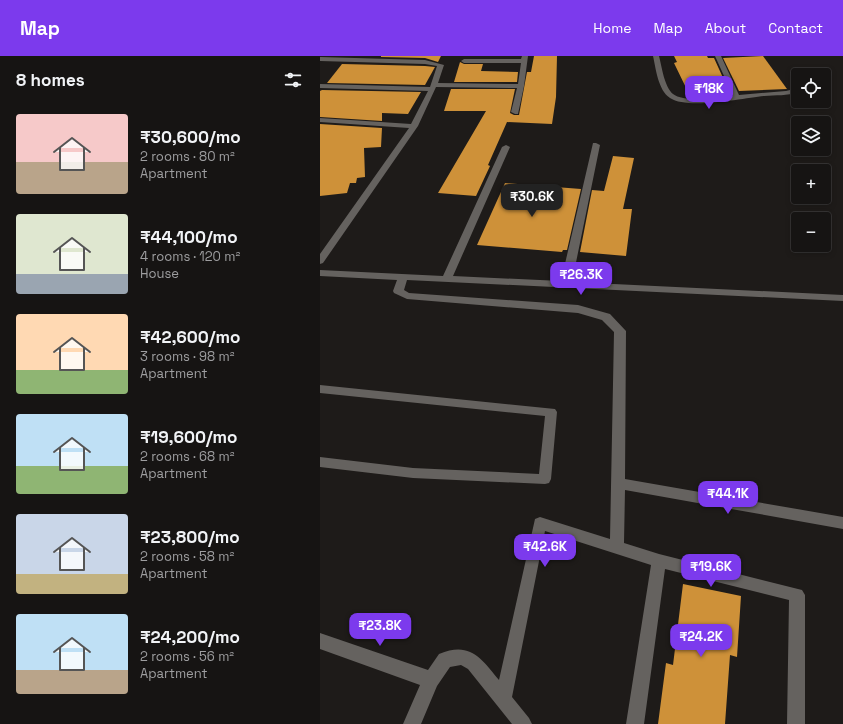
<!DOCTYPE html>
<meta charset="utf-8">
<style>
body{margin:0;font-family:"Space Grotesk",sans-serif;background:#232121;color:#f1f3f6;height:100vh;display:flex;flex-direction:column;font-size:15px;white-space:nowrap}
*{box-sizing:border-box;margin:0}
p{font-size:13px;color:#9e9ea0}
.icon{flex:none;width:22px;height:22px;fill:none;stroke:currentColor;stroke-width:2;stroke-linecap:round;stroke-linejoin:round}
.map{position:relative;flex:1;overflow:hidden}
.panel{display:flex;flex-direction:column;background:#161413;width:320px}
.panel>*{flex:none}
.buttons{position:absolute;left:471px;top:12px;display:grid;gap:8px}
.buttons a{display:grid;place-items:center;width:40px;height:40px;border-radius:4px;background:#161413;box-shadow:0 2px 6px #0003,0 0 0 1px #353333;font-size:20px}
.price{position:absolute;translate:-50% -34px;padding:0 9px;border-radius:8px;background:#7c3aed;color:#fff;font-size:13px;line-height:26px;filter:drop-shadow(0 1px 2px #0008)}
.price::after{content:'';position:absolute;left:50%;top:24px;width:12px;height:9px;margin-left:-6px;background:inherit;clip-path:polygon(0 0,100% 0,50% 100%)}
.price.on{background:#222;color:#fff}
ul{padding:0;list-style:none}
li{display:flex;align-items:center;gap:12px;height:100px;padding:0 16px}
li span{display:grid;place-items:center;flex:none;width:112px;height:80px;border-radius:4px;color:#555}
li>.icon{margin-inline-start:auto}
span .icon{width:48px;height:48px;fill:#fffc;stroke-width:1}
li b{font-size:17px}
h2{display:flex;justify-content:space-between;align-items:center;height:48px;padding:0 16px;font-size:17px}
header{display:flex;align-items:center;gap:24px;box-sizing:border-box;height:56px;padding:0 20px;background:#7c3aed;color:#fff}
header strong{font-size:19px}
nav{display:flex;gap:22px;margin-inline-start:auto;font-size:14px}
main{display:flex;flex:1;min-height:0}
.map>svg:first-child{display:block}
.building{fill:#ce9139}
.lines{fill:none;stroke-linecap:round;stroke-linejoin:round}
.service{fill:#65625f;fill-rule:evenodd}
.minor{fill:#65625f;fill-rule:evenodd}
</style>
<header>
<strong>Map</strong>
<nav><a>Home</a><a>Map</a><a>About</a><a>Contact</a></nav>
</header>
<main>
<section class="panel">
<h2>8 homes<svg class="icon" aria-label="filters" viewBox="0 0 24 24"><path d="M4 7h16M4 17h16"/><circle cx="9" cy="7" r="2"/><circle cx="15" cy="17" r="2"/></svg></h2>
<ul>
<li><span style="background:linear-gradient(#f6c9c9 60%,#b9a48a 0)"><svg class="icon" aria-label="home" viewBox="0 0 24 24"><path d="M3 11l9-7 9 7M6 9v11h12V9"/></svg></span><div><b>₹30,600/mo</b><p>2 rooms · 80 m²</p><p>Apartment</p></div></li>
<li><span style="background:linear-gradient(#dfe7d0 75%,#9aa5b1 0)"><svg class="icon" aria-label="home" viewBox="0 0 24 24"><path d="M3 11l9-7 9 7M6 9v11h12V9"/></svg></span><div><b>₹44,100/mo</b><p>4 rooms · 120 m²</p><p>House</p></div></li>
<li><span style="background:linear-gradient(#ffd9b3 70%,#8fb573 0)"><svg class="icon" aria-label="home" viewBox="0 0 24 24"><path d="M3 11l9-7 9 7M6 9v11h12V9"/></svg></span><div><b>₹42,600/mo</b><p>3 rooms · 98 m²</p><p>Apartment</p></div></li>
<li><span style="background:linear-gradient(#bfe0f5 65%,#8fb573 0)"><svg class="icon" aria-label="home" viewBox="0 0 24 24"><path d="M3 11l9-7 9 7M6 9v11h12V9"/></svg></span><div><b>₹19,600/mo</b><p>2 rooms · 68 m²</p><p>Apartment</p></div></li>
<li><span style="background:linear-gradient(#c9d6e8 75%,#c2b280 0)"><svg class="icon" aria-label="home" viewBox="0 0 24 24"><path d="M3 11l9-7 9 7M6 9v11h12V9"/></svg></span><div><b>₹23,800/mo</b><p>2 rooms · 58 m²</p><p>Apartment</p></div></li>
<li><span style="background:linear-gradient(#bfe0f5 70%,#b9a48a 0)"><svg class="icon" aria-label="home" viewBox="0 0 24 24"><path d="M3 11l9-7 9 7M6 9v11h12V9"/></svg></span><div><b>₹24,200/mo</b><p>2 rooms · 56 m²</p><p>Apartment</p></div></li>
</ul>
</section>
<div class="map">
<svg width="523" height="668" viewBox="0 0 523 668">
<rect width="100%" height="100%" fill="#1e1b19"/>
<g class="building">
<polygon points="61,0 121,0 118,6 105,2 61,1"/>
<polygon points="214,0 237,0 236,41 232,68 187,66 168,109 170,110 156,140 118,137 166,55 124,55 131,33 195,33 190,57 194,59 199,59 207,16 211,16"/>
<polygon points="354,0 387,0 388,2 394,2 409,35 403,36 405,38 370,40 354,7 357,6"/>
<polygon points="443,0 467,33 419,35 403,2"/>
<polygon points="140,6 144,8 163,8 161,15 198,16 197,26 134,26"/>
<polygon points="22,8 105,10 115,11 105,29 7,27"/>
<polygon points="2,34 101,36 88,58 62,57 62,65 0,61 0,35"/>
<polygon points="0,68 62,72 61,91 44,92 45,121 37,122 36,127 30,127 27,137 0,140"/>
<polygon points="293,100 314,102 303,153 312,153 306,200 260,196 272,134 284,135"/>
<polygon points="185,127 261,133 247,194 243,194 242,196 157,189"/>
<polygon points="363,528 421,540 417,601 410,599 405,668 338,668 346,607 353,609"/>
</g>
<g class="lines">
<polygon class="service" points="0,329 235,353 237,356 231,423 229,427 225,428 93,422 0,411 0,401 93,412 219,418 225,360 0,337"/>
<g class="minor">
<polygon points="202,0 208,0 204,30 198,58 195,58 191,56 197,32 116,31 98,70 3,207 0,208 0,198 89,72 0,66 0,62 91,68 108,35 0,32 0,28 110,31 117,10 105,8 0,5 0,1 105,4 124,9 118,27 198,28 201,7 144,7 141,5 144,3 201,3"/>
<path d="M333,0H339C342,11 344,30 353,38C364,47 399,42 413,40L395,0H401L419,39L466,35L478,32V36C467,40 456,39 444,40C423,42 368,54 350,42C338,34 336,13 333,0Z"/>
<path d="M273,87H276L280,89L252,226L523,239V245L87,224L84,234L89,237L258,249L290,258L306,275L305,423L523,461V473L305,434L304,487L339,498L482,534L485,539V668H467L469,544L345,513L324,668H306L331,509L225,475L192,641L209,662L212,668H192L148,613L141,609L130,611L117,630L101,668H83L100,629L0,593V577L108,614L119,598C150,585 161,602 179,624L215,463L220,461L290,483L294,276L282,264L258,257L87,243L74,237L73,235L77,224L0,220V214L123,220L182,91L186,89L190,91L133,220L241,225Z"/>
</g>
</g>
</svg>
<div class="buttons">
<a><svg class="icon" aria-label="locate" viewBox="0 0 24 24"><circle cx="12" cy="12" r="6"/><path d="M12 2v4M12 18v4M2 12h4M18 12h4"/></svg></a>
<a><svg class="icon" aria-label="layers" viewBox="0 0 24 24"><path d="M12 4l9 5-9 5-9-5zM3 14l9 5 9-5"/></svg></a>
<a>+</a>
<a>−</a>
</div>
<b class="price" style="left:389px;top:54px">₹18K</b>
<b class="price on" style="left:212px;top:162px">₹30.6K</b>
<b class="price" style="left:261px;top:240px">₹26.3K</b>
<b class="price" style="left:408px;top:459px">₹44.1K</b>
<b class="price" style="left:225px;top:512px">₹42.6K</b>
<b class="price" style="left:391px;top:532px">₹19.6K</b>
<b class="price" style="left:60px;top:591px">₹23.8K</b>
<b class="price" style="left:381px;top:602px">₹24.2K</b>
</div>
</main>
